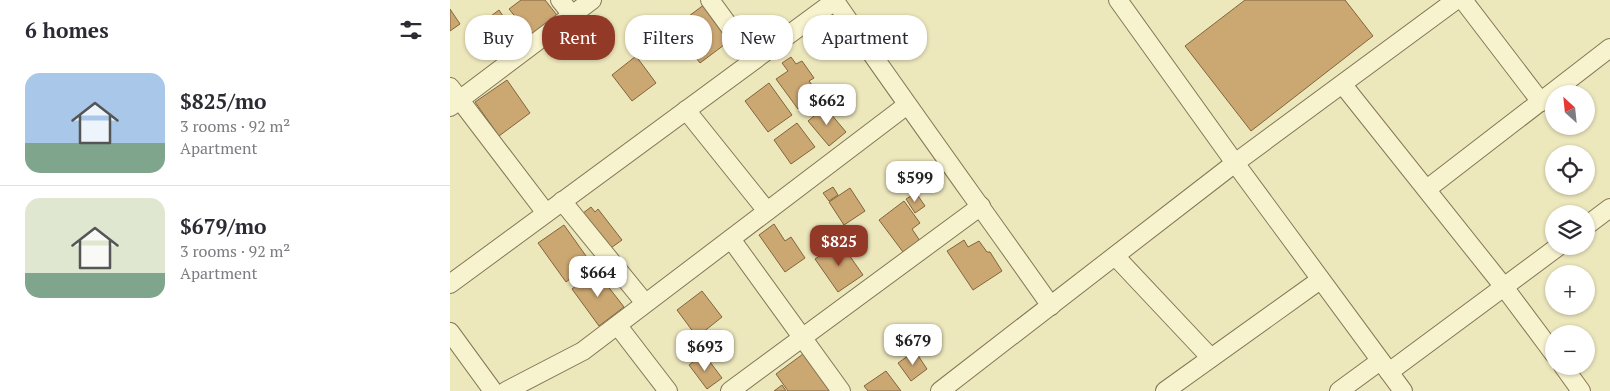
<!DOCTYPE html>
<meta charset="utf-8">
<style>
body{margin:0;font-family:"PT Serif",serif;background:#f2f2f3;color:#2b2b33;height:100vh;display:flex;flex-direction:column;font-size:19px;white-space:nowrap}
*{box-sizing:border-box;margin:0}
p{font-size:16px;color:#7c7c81}
.icon{flex:none;width:28px;height:28px;fill:none;stroke:currentColor;stroke-width:2;stroke-linecap:round;stroke-linejoin:round}
.map{position:relative;flex:1;overflow:hidden}
.drawer{display:flex;flex-direction:column;background:#fff;width:450px}
.drawer>*{flex:none}
.hud{position:absolute;left:15px;top:15px;width:475px;height:45px;display:flex;gap:10px}
.needle{width:32px;rotate:333deg}
.tools{position:absolute;left:1095px;top:85px;display:grid;gap:10px}
.tools a{display:grid;place-items:center;width:50px;height:50px;border-radius:50%;background:#fff;box-shadow:0 1px 4px #0004;font-size:25px}
.price{position:absolute;translate:-50% -42px;padding:0 11px;border-radius:10px;background:#fff;color:#222;font-size:16px;line-height:32px;filter:drop-shadow(0 1px 2px #0008)}
.price::after{content:'';position:absolute;left:50%;top:30px;width:15px;height:11px;margin-left:-8px;background:inherit;clip-path:polygon(0 0,100% 0,50% 100%)}
.price.current{background:#923a27;color:#fff}
ul{padding:0;list-style:none}
li{display:flex;align-items:center;gap:15px;height:125px;padding:0 25px}
li+li{border-top:1px solid #e1e1e2}
li span{display:grid;place-items:center;flex:none;width:140px;height:100px;border-radius:15px;color:#555}
li>.icon{margin-inline-start:auto}
span .icon{width:60px;height:60px;fill:#fffc;stroke-width:1}
li b{font-size:21px}
h2{display:flex;justify-content:space-between;align-items:center;height:60px;padding:0 25px;font-size:21px}
.pill{padding:0 18px;border-radius:20px;background:#fff;box-shadow:0 1px 4px #0004;font-size:18px;line-height:45px}
.pill.current{background:#923a27;color:#fff}
main{display:flex;flex:1;min-height:0}
.map>svg:first-child{display:block}
.building{fill:#cba772;stroke:#82653c}
.lines{fill:none;stroke-linecap:round;stroke-linejoin:round}
.minor-casing{stroke:#847756;stroke-width:20}
.minor{stroke:#f8f3cf;stroke-width:18}
</style>
<main>
<section class="drawer">
<h2>6 homes<svg class="icon" aria-label="filters" viewBox="0 0 24 24"><path d="M4 7h16M4 17h16"/><circle cx="9" cy="7" r="2"/><circle cx="15" cy="17" r="2"/></svg></h2>
<ul>
<li><span style="background:linear-gradient(#a9c7e8 70%,#7fa58c 0)"><svg class="icon" aria-label="home" viewBox="0 0 24 24"><path d="M3 11l9-7 9 7M6 9v11h12V9"/></svg></span><div><b>$825/mo</b><p>3 rooms · 92 m²</p><p>Apartment</p></div></li>
<li><span style="background:linear-gradient(#dfe7d0 75%,#7fa58c 0)"><svg class="icon" aria-label="home" viewBox="0 0 24 24"><path d="M3 11l9-7 9 7M6 9v11h12V9"/></svg></span><div><b>$679/mo</b><p>3 rooms · 92 m²</p><p>Apartment</p></div></li>
</ul>
</section>
<div class="map">
<svg width="1160" height="391" viewBox="0 0 1160 391">
<rect width="100%" height="100%" fill="#ede7bc"/>
<g class="building">
<polygon points="71,0 95,0 114,24 85,41 59,9"/>
<polygon points="795,0 895,0 923,36 801,131 735,46"/>
<polygon points="255,4 282,39 250,63 223,28"/>
<polygon points="0,9 10,24 0,31"/>
<polygon points="49,10 55,19 59,16 68,28 59,35 70,50 52,64 25,28"/>
<polygon points="186,56 206,83 182,101 162,75"/>
<polygon points="341,57 346,64 352,61 364,78 359,81 369,94 348,109 326,79 338,71 332,63"/>
<polygon points="57,80 80,113 49,136 25,102"/>
<polygon points="319,83 342,115 318,132 295,101"/>
<polygon points="375,107 396,132 379,146 358,121"/>
<polygon points="347,123 365,147 341,164 324,140"/>
<polygon points="383,187 388,195 379,201 373,193"/>
<polygon points="400,188 415,211 394,225 379,202"/>
<polygon points="466,193 475,206 465,213 456,199"/>
<polygon points="454,201 470,223 462,229 472,244 456,256 429,220"/>
<polygon points="141,207 145,212 148,209 172,240 147,258 120,223"/>
<polygon points="324,224 335,241 341,237 355,258 335,272 309,235"/>
<polygon points="114,225 141,263 116,282 88,243"/>
<polygon points="514,240 518,247 529,241 537,252 540,252 552,271 523,290 497,251"/>
<polygon points="390,242 413,275 388,292 365,259"/>
<polygon points="146,271 174,307 149,326 122,289"/>
<polygon points="252,291 272,317 247,337 227,310"/>
<polygon points="465,351 477,369 461,381 448,363"/>
<polygon points="254,354 272,378 257,389 239,365"/>
<polygon points="353,354 381,391 338,391 326,374"/>
<polygon points="436,371 451,391 418,391 414,386"/>
<polygon points="332,385 336,391 324,391"/>
</g>
<g class="lines">
<defs>
<g id="minor">
<polyline points="110,0 122,15"/>
<polyline points="260,0 304,60"/>
<polyline points="668,0 785,163 953,391"/>
<polyline points="1013,0 1091,102"/>
<path d="M385,1C456,104 529,204 601,306"/>
<polyline points="893,85 1054,287 1104,354"/>
<polyline points="0,87 96,213"/>
<polyline points="0,107 142,0"/>
<polyline points="236,110 317,211"/>
<polyline points="977,189 1160,48"/>
<polyline points="112,201 195,303"/>
<polyline points="1136,226 1160,208"/>
<polyline points="281,239 391,391"/>
<polyline points="665,256 761,358"/>
<polyline points="0,284 386,0"/>
<polyline points="168,326 218,391"/>
<polyline points="0,332 43,391"/>
<polyline points="1113,366 1131,391"/>
<polyline points="939,372 1109,246"/>
<polyline points="56,391 133,351 457,105"/>
<polyline points="280,391 531,206"/>
<polyline points="490,391 785,163 1006,0"/>
<polyline points="715,391 870,280"/>
<polyline points="889,391 930,361"/>
</g>
</defs>
<use href="#minor" class="minor-casing"/>
<use href="#minor" class="minor"/>
</g>
</svg>
<div class="tools">
<a><svg class="needle" viewBox="-14 -14 28 28"><path d="M0-13l5 13h-10z" fill="#e53935"/><path d="M0 13l5-13h-10z" fill="#7c7c81"/></svg></a>
<a><svg class="icon" aria-label="locate" viewBox="0 0 24 24"><circle cx="12" cy="12" r="6"/><path d="M12 2v4M12 18v4M2 12h4M18 12h4"/></svg></a>
<a><svg class="icon" aria-label="layers" viewBox="0 0 24 24"><path d="M12 4l9 5-9 5-9-5zM3 14l9 5 9-5"/></svg></a>
<a>+</a>
<a>−</a>
</div>
<b class="price" style="left:377px;top:126px">$662</b>
<b class="price" style="left:465px;top:203px">$599</b>
<b class="price current" style="left:389px;top:267px">$825</b>
<b class="price" style="left:148px;top:298px">$664</b>
<b class="price" style="left:463px;top:366px">$679</b>
<b class="price" style="left:255px;top:372px">$693</b>
<div class="hud">
<a class="pill">Buy</a>
<a class="pill current">Rent</a>
<a class="pill">Filters</a>
<a class="pill">New</a>
<a class="pill">Apartment</a>
</div>
</div>
</main>
